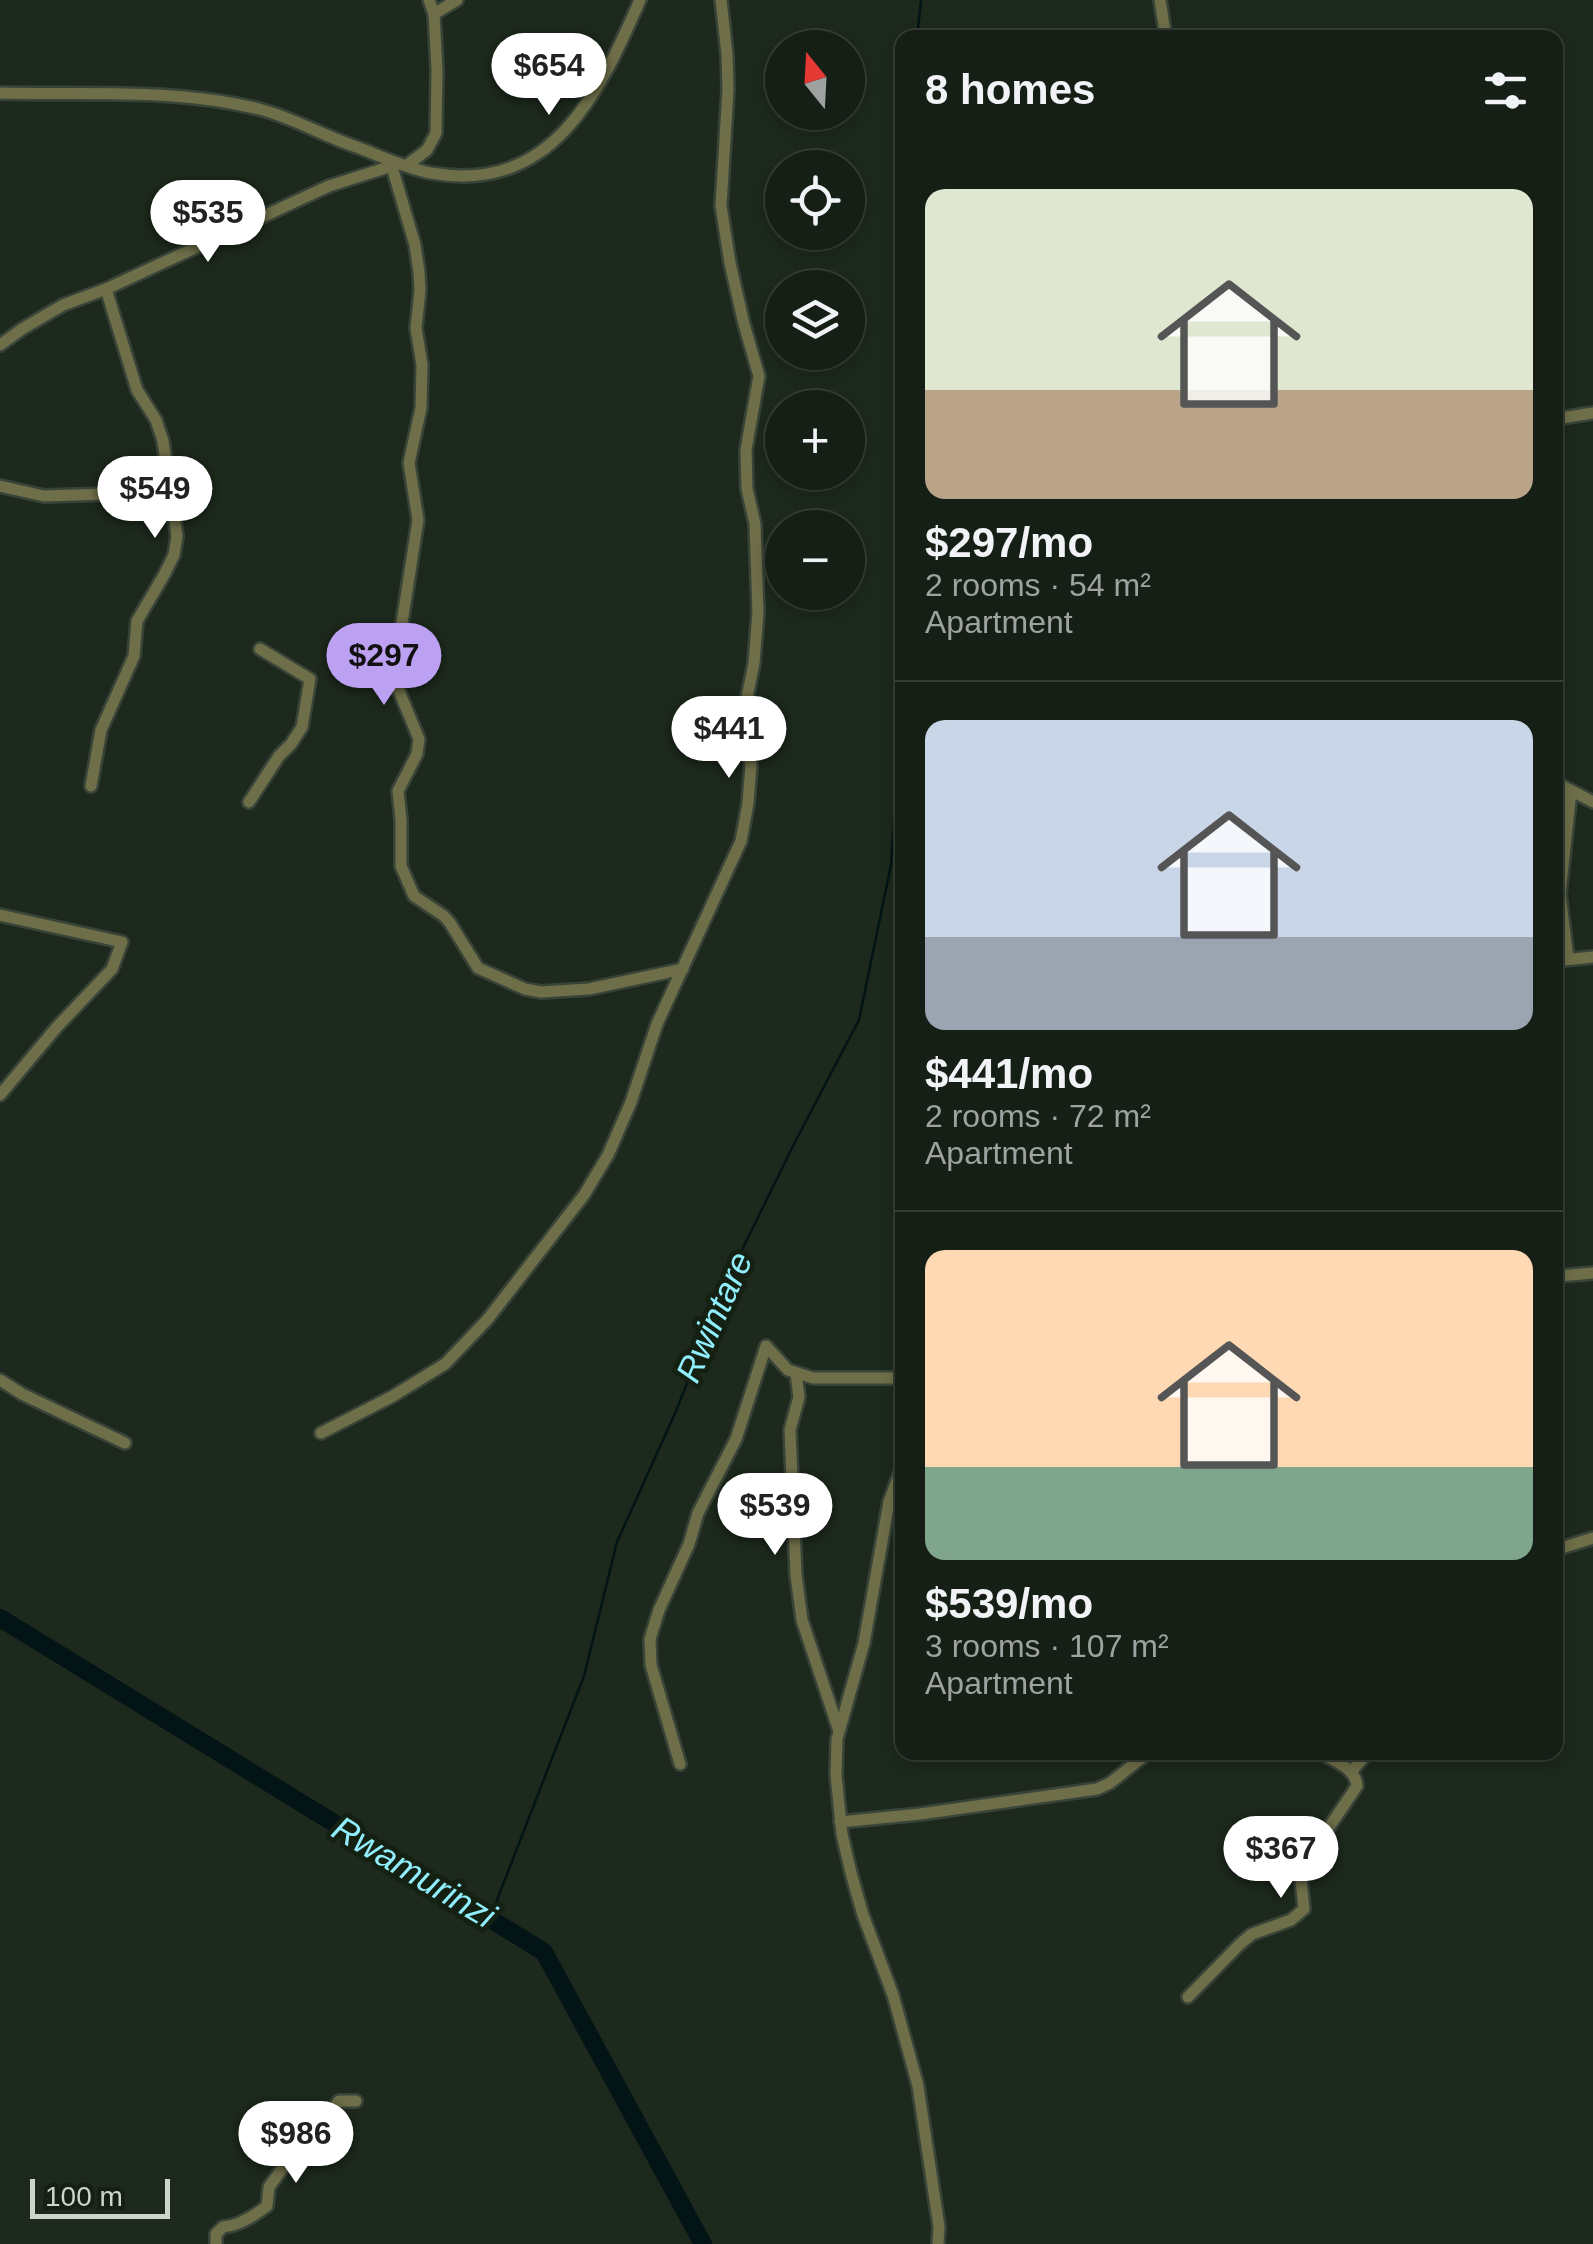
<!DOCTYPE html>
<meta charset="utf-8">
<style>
body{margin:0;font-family:Arial,sans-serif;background:#1f271e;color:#f1f3f6;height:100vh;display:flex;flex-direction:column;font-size:38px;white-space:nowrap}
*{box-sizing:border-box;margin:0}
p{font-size:32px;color:#9ea2a0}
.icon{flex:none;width:55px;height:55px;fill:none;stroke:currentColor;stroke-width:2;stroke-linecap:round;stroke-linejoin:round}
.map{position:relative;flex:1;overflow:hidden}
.sheet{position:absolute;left:895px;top:30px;width:668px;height:1730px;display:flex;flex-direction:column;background:#161f15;border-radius:20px;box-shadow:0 5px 15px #0003,0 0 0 2px #353d34}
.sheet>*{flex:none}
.needle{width:65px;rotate:342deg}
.fabs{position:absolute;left:765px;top:30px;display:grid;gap:20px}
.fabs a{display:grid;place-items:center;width:100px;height:100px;border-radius:50%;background:#161f15;box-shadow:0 5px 15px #0003,0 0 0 2px #353d34;font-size:50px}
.scale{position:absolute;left:30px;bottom:25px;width:140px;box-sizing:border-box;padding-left:10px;border:5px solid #ccd4cb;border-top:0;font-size:28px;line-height:35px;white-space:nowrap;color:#ccd4cb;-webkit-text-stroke:8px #142012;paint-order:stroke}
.price{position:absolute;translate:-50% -85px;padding:0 22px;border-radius:35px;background:#fff;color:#222;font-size:32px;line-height:65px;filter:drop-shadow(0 2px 5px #0008)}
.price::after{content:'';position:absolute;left:50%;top:60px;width:30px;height:22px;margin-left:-15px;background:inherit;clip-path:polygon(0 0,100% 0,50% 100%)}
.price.current{background:#bca0f2;color:#111}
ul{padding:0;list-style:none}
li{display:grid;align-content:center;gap:20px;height:530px;padding:0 30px}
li+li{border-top:2px solid #353d34}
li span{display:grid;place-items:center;height:310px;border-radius:20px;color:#555}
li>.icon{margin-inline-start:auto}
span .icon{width:180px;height:180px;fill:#fffc;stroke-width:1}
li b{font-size:42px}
h2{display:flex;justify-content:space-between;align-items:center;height:120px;padding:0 30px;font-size:42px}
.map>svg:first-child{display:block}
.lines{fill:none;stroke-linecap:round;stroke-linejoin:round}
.stream{stroke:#031416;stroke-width:2.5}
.river{stroke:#031416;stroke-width:18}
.minor-casing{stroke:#394438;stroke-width:16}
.minor{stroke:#6e6e49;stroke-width:11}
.labels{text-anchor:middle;stroke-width:10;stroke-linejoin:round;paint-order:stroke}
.water-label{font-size:35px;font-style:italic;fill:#91eefd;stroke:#142012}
</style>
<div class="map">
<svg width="1593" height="2244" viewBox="0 0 1593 2244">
<rect width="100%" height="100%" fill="#1d291c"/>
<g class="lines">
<g class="stream">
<polyline points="917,38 921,0"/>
<polyline points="490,1918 584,1676 617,1542 676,1411 733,1268 795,1142 859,1020 891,865 902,711"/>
</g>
<polyline class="river" points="0,1618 544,1952 703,2244"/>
<defs>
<g id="minor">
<polyline points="1160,0 1166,38"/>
<polyline points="434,14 457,0"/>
<path d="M0,93C86,95 175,88 259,109C291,117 320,134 351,145C377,154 404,168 431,173C552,195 600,92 640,0"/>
<polyline points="407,165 427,150 436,133 437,70 434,14 429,0"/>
<polyline points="392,167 415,245 419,272 420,290 416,328 422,365 421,408 409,463 418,520 394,674 394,679 419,739 417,754 398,791 401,820 401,866 414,896 444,916 450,923 478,968 525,989 541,992 589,989 683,969"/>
<polyline points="0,345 22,329 63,305 106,289 329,186 395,165"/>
<polyline points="1555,419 1593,413"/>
<polyline points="0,486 44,496 170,492"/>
<polyline points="1555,782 1593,802"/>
<polyline points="91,786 101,730 134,656 137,621 164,575 174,555 177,536 163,441 156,420 137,390 106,289"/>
<polyline points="249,802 279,756 291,744 302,727 310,679 260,649"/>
<polyline points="0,915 122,942 112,969 56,1028 0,1095"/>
<polyline points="1568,959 1560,894 1571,791"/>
<polyline points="1555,961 1593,957"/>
<polyline points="1560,1276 1593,1273"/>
<polyline points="796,1373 799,1397 790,1430 796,1575 802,1620 839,1731"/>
<polyline points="0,1380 22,1394 125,1443"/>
<polyline points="321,1433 393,1396 445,1364 487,1320 584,1195 608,1155 631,1102 657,1024 741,841 748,803 751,765 741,727 754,663 758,612 755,524 747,489 746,450 759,376 744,324 730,263 721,206 728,89 727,54 721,0"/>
<polyline points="902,1467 889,1502 864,1643 837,1739 836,1775 842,1834 851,1873 863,1915 893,1995 918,2086 939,2227 938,2244"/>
<polyline points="1555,1550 1593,1538"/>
<polyline points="680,1764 651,1665 650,1639 659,1610 689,1544 698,1513 736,1439 766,1346 788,1370 813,1378 902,1378"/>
<polyline points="1352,1771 1368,1752"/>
<polyline points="840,1822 920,1814 1097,1789 1110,1783 1149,1752"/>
<path d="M1188,1997L1240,1944L1252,1934L1291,1920L1304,1909L1300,1870L1357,1786C1356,1768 1335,1762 1320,1752"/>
<path d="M216,2244V2234L223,2227C239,2226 254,2216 267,2206L269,2187L304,2138L322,2123L339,2101H356"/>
</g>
</defs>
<use href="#minor" class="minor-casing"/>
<use href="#minor" class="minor"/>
</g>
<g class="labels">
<g class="water-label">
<text transform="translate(714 1317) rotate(-66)" y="12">Rwintare</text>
<text transform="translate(414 1872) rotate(31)" y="12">Rwamurinzi</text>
</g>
</g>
</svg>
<div class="fabs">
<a><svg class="needle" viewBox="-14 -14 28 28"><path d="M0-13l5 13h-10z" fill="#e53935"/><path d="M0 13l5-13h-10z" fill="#9ea2a0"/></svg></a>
<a><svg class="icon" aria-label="locate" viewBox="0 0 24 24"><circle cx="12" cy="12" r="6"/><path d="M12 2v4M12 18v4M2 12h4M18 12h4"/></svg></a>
<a><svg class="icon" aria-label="layers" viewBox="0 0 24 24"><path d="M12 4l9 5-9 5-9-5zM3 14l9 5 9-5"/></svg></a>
<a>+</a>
<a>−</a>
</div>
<div class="scale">100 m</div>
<b class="price" style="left:549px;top:118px">$654</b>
<b class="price" style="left:208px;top:265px">$535</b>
<b class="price" style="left:155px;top:541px">$549</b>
<b class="price current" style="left:384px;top:708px">$297</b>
<b class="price" style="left:729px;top:781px">$441</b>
<b class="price" style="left:775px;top:1558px">$539</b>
<b class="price" style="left:1281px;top:1901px">$367</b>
<b class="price" style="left:296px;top:2186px">$986</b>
<section class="sheet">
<h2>8 homes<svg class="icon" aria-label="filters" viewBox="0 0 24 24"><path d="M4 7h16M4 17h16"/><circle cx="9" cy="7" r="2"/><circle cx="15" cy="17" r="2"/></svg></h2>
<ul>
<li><span style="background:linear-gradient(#dfe7d0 65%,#b9a48a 0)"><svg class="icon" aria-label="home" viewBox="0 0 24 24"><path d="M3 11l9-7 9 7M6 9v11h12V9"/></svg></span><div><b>$297/mo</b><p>2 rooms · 54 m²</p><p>Apartment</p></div></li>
<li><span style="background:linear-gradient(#c9d6e8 70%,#9aa5b1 0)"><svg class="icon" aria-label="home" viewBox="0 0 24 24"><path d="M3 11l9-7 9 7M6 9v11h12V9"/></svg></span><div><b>$441/mo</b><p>2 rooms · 72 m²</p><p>Apartment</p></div></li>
<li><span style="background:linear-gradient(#ffd9b3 70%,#7fa58c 0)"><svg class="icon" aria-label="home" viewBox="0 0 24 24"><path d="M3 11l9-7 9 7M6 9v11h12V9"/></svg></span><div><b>$539/mo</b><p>3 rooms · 107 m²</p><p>Apartment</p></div></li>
</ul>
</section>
</div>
